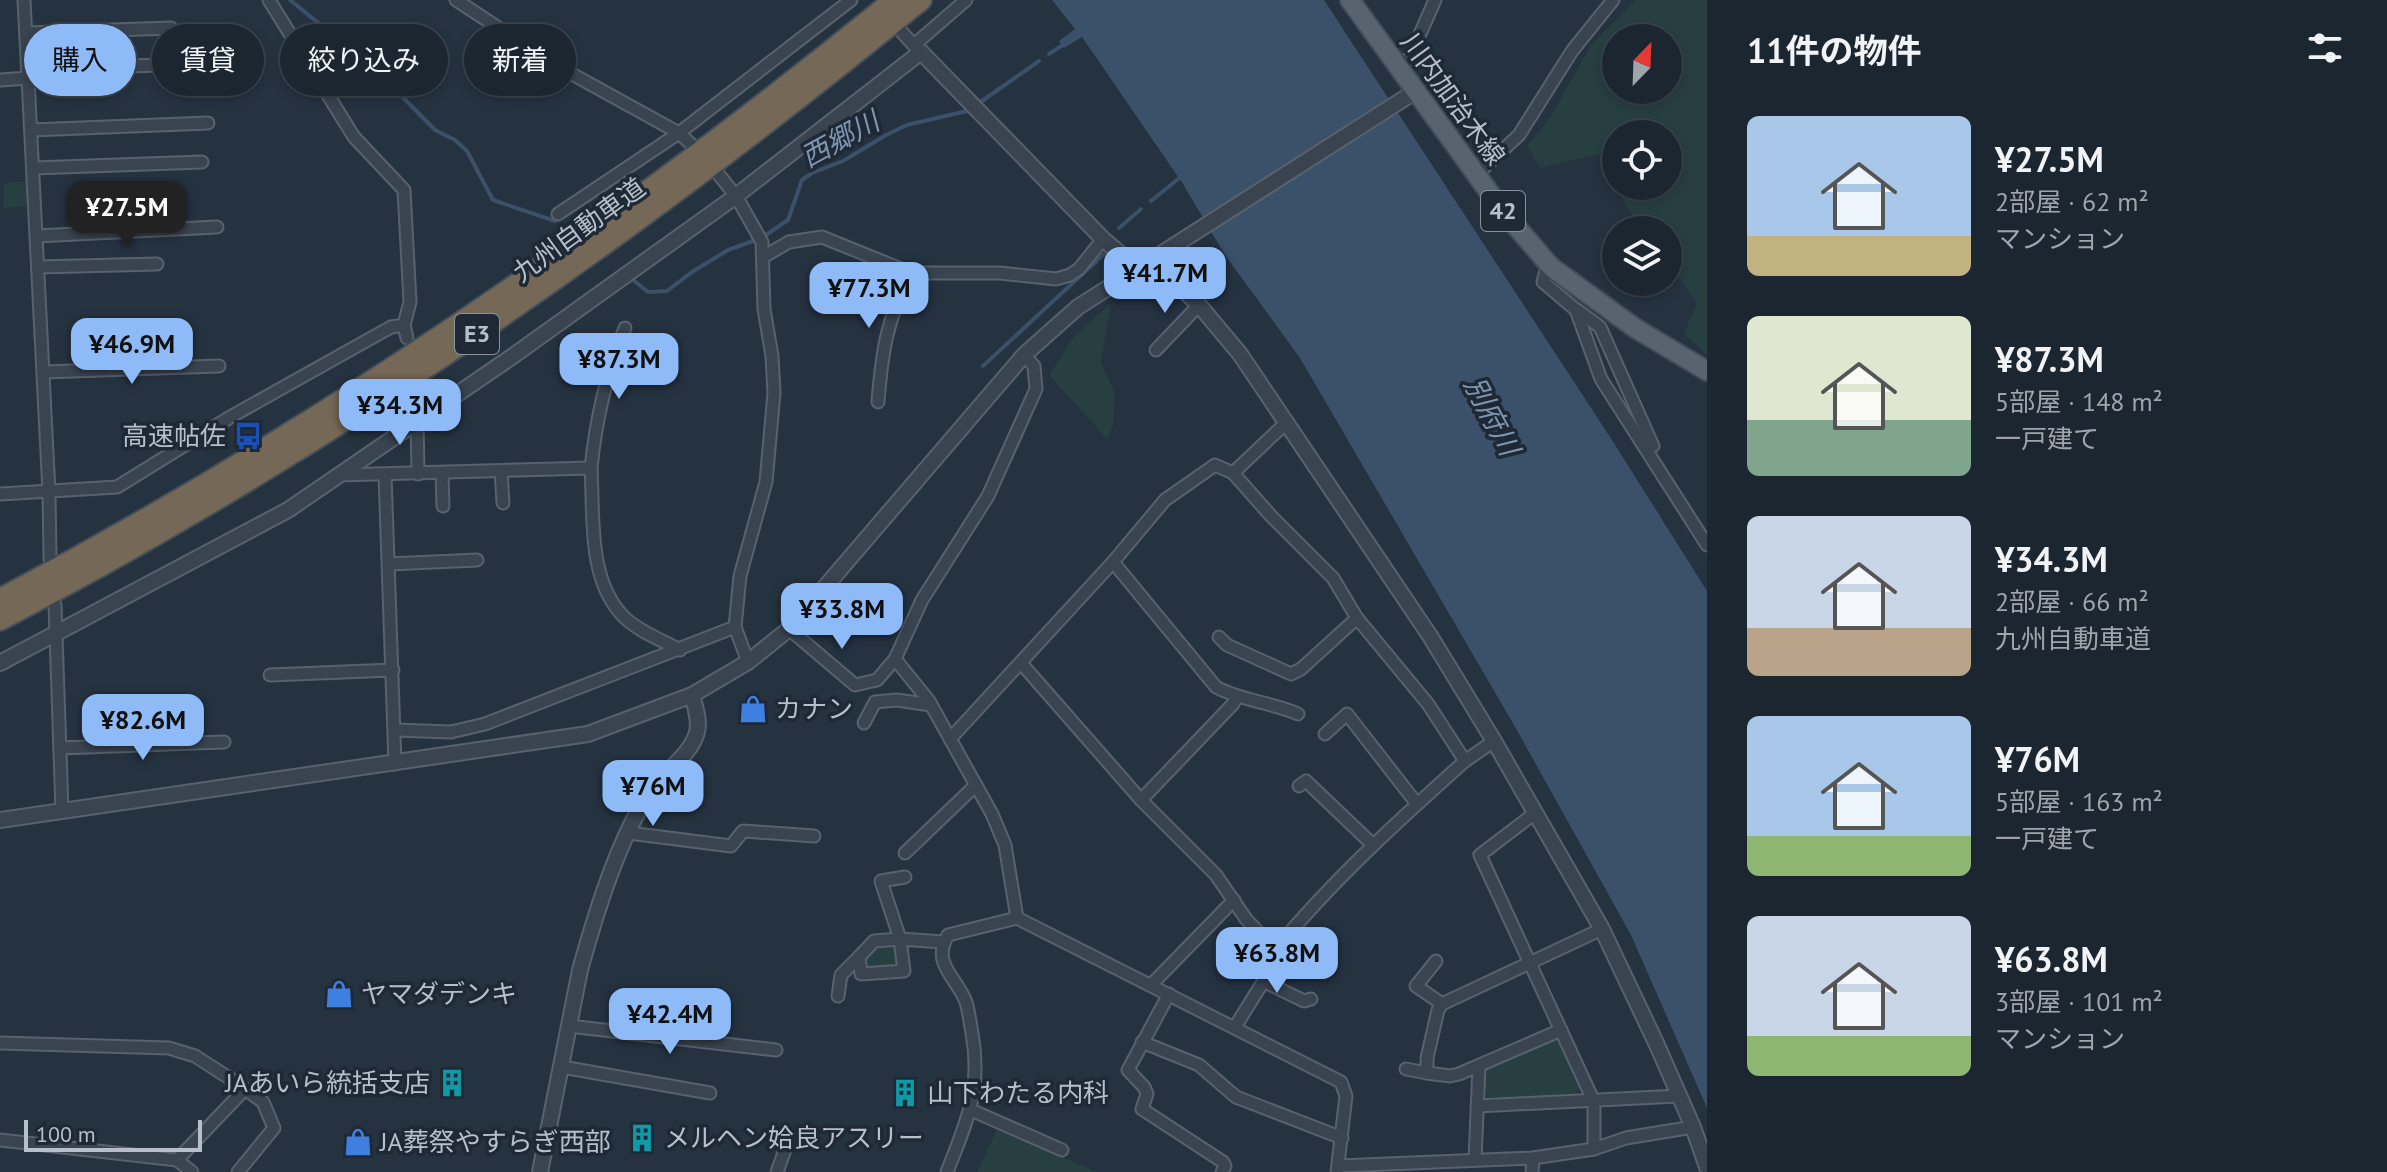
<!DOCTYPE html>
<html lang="ja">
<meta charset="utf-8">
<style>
body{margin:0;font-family:"PT Sans","Noto Sans JP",sans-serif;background:#252e38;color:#f1f3f6;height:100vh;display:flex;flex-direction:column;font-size:30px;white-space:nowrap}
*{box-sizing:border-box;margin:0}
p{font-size:26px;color:#a0a5ab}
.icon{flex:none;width:44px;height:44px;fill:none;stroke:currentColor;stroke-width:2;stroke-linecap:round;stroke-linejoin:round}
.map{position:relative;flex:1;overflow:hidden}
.side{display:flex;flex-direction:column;background:#1c2630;width:680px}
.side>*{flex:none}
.top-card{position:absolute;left:24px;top:24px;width:760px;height:72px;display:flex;gap:16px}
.needle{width:52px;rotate:23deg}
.tools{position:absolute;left:1602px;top:24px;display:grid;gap:16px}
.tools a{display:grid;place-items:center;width:80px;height:80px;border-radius:50%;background:#1c2630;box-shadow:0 4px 12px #0003,0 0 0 2px #3a434c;font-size:40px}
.scale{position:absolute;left:24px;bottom:20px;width:178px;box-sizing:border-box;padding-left:8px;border:4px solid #b6bfca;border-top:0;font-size:22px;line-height:28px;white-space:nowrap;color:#b6bfca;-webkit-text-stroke:6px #1e2935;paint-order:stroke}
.price{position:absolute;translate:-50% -68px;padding:0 18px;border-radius:16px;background:#8ebbf7;color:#111;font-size:26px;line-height:52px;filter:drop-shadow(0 2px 4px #0008)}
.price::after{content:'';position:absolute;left:50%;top:48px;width:24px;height:18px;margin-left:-12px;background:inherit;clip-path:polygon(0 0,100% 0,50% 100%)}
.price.selected{background:#222;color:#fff}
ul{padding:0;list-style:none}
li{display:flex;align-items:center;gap:24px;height:200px;padding:0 40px}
li span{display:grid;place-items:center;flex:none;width:224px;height:160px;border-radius:12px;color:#555}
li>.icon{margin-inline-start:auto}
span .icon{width:96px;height:96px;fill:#fffc;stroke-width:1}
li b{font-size:34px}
h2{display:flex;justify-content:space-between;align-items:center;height:96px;padding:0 40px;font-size:34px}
.chip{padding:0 28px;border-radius:36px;background:#1c2630;box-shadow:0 4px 12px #0003,0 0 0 2px #3a434c;font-size:28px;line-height:72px}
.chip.selected{background:#8ebbf7;color:#111}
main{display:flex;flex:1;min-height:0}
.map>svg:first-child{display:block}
.green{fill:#273f41;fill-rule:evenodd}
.water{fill:#3b5069}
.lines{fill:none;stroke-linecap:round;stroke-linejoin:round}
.stream{stroke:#3b5069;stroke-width:4}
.minor-casing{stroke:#57626d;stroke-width:15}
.tertiary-casing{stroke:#57626d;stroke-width:18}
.primary-casing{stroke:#434d59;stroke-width:22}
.motorway-casing{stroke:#444f5a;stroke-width:24}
.minor{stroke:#3a4450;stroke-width:11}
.tertiary{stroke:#3a4450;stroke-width:14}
.primary{stroke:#586370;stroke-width:18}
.motorway{stroke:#766857;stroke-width:20}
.labels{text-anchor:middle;stroke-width:7;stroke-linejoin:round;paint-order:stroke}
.shield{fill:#1e2935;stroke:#88929d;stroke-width:2}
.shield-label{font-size:24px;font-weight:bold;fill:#b6bfca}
.street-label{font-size:26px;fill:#b6bfca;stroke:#1e2935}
.poi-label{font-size:26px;fill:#b6bfca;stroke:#1e2935;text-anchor:start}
.water-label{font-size:28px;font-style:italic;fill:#7e96b2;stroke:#1e2935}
</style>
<main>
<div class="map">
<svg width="1707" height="1172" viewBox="0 0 1707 1172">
<rect width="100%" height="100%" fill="#253240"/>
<g class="green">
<path d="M1636,0H1707V356L1684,333L1697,303L1668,263V230H1644L1625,204L1600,154L1540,168L1527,146L1550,118L1591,45ZM1668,38V90H1616V38ZM1668,134V186H1616V134Z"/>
<polygon points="29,181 30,206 3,208 4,183"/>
<polygon points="1111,303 1101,362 1115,394 1113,425 1107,439 1049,375 1073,338"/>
<polygon points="899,940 902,969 864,972 862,958 876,942"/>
<polygon points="1557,1039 1579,1087 1577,1096 1485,1097 1485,1070"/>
<polygon points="997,1129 1097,1172 977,1172"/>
</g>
<polygon class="water" points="1052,0 1324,0 1612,440 1707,591 1707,1108 1631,935 1514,725 1300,358 1225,255 1183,184 1082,37 1064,48 1059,41 1075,29"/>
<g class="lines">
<g class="stream">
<polyline points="290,0 374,68 435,130 455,140 467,151 493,200 555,221"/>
<polyline points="1049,54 1064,44"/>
<polyline points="982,101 1039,61"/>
<polyline points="1151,201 1183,175"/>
<polyline points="1119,228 1141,209"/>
<polyline points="763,237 788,220 802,180 812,173 843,161 886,135 907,125 967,111"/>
<polyline points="632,279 648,292 667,291 692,272 728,250 753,241"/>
<polyline points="983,366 1104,254"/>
</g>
<defs>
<g id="minor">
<polyline points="24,0 49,492 50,559"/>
<polyline points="456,0 552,63 679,133 693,146"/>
<polyline points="901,31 917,49"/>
<polyline points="26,33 171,28"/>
<polyline points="914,45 966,0"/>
<polyline points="1398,66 1409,59 1435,0"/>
<polyline points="28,70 184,64"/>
<polyline points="0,80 28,78"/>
<polyline points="31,130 208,123"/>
<polyline points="33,168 202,162"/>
<polyline points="719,175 736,196 762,242 764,309 772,356 774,393 766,482 740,576 735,627 748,662"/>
<polyline points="1476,175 1519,135 1572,51 1613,0"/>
<polyline points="558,214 679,133 851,0"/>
<polyline points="36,236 217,227"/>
<polyline points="763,257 789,242 822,237 911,273 1000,273 1056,279 1070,275 1079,269 1103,239"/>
<polyline points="38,267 157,264"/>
<polyline points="1551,267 1545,274 1543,282 1576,310 1601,379 1707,545"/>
<polyline points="1577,310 1600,327 1653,446"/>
<polyline points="404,325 407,338"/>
<polyline points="1156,350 1199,305"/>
<polyline points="43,372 219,366"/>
<polyline points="421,395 429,412"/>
<path d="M878,402C882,351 887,318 911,273"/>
<polyline points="417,420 418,474"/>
<path d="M591,468C596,419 606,374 625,328"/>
<polyline points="501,471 503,503"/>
<polyline points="442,473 443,506"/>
<polyline points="1233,473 1287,422"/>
<path d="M338,475L591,468C594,517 587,581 625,618C640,632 662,640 680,650"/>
<polyline points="385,475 395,764"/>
<polyline points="0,494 117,487 232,416 391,327 404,325 410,302 404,190 354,137 269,0"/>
<path d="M1113,562L1216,687C1242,701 1271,702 1298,714"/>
<polyline points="389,564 477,560"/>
<polyline points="55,605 62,811"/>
<polyline points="789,629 855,685 877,680 895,659 922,600 988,496 1036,389 1034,366 1024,355"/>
<polyline points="1219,637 1227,645 1291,674 1301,669 1357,618"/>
<polyline points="895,659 929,701 992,814 1005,845 1017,918"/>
<polyline points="1021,663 1141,800 1216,875 1246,919 1275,950 1276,961 1235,1027"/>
<polyline points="270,675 393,670"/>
<polyline points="864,723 875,702 897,700 931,705"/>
<polyline points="395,730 451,732 485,724 735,627"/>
<polyline points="1325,734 1347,714 1417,804"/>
<path d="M950,739L1113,562L1165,500L1215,465L1233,473L1271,516L1333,578L1357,618L1428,704L1465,761C1398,821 1332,881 1275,950"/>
<polyline points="60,748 224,742"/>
<polyline points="1465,761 1494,741"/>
<polyline points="1299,786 1306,781 1372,844"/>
<polyline points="1141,800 1233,704 1236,698"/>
<polyline points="1535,813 1480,855 1594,1102 1594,1149"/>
<polyline points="629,833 731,846 743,831 814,836"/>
<polyline points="905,853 976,785"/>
<polyline points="905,877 881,881 900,939 904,971 861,974 859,957 874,941 900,939 943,942"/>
<polyline points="1436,961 1416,986 1442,1004"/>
<polyline points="1265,982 1304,1001 1311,999"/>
<polyline points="1151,985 1234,900"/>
<polyline points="1169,994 1128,1070 1144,1087 1147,1094 1142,1109 1223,1162 1225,1166 1222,1172"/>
<polyline points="838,996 841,975 859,957"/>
<polyline points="569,1026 776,1050"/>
<polyline points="1561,1030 1459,1074 1450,1076 1427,1073 1427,1058 1438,1010 1442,1004 1602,929"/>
<polyline points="1142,1042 1199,1065 1236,1097 1342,1138"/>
<polyline points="0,1043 169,1048 195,1056 237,1083 263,1102 274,1128 238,1172"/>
<polyline points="562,1067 710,1093"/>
<polyline points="1406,1069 1427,1073"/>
<polyline points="1477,1106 1678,1096"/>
<polyline points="971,1110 1062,1150"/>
<polyline points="0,1140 177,1160 244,1090"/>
<polyline points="177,1160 192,1172"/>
<polyline points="1475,1160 1479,1066"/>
<polyline points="1339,1166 1533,1158 1594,1149 1626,1138 1693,1127"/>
<polyline points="777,1172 787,1144"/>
<path d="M947,1172C967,1121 982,1089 972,1033C970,1023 969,1012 966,1002C956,976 931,964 948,935L1017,918L1341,1082L1346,1096L1337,1172"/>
<polyline points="1532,1172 1533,1158"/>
</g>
<g id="tertiary">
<polyline points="0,663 288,510 513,356 736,196 921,52 1103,239 1138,269 1172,279 1199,305 1240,354 1430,636 1494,741 1602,929 1657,1045 1693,1127 1707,1167"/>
<polyline points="0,820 588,734 692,695 748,662 789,629 1024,355 1078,307 1416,91"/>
<path d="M540,1172L580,970C595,916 619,836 651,791C664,772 691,755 697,732C700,720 695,707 692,695"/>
</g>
<polyline id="primary" points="1350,0 1502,210 1551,267 1635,328 1707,371"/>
<g id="motorway">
<path d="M0,599C319,431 615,227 894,0"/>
<path d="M0,620C329,449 634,235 921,0"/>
</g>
</defs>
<use href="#minor" class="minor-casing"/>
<use href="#tertiary" class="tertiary-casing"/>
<use href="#primary" class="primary-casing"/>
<use href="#motorway" class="motorway-casing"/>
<use href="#minor" class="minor"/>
<use href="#tertiary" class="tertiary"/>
<use href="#primary" class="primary"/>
<use href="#motorway" class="motorway"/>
</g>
<defs>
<symbol id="bus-bare" viewBox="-9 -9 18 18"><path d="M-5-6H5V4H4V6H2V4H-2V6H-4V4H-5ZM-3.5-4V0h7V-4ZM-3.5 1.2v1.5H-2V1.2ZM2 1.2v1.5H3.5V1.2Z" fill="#1a4fb4" stroke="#1e2935" stroke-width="2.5" paint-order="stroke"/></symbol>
<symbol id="shop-bare" viewBox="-9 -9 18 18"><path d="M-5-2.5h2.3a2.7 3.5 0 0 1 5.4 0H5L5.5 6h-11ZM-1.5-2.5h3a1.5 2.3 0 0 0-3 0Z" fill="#3f7fe0" stroke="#1e2935" stroke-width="2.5" paint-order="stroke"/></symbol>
<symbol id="building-bare" viewBox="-9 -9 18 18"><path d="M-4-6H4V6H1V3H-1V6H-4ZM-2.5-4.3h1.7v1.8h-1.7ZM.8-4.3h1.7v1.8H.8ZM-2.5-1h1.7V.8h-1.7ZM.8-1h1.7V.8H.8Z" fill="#0f9aa8" stroke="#1e2935" stroke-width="2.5" paint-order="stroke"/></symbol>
</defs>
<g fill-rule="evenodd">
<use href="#bus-bare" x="228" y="416" width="40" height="40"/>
<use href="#shop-bare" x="733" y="689" width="40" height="40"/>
<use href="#shop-bare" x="319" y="974" width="40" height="40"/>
<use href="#building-bare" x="432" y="1063" width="40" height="40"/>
<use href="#building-bare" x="885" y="1073" width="40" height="40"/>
<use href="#building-bare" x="622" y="1118" width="40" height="40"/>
<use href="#shop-bare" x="338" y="1122" width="40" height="40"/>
</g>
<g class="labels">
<g class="shield">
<rect x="1481" y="191" width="44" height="40" rx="6"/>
<rect x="455" y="314" width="44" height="40" rx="6"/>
</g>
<g class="shield-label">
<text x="1503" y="219">42</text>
<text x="477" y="342">E3</text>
</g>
<g class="street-label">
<text transform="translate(1453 99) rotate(54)" y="9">川内加治木線</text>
<text transform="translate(579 230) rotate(-36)" y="9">九州自動車道</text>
</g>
<g class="poi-label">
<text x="226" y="445" text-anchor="end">高速帖佐</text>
<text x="775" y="718">カナン</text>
<text x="361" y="1003">ヤマダデンキ</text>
<text x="430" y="1092" text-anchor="end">JAあいら統括支店</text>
<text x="927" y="1102">山下わたる内科</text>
<text x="664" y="1147">メルヘン姶良アスリー</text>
<text x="380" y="1151">JA葬祭やすらぎ西部</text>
</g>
<g class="water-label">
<text transform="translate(840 139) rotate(-29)" y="10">西郷川</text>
<text transform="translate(1492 416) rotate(62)" y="10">別府川</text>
</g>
</g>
</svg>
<div class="tools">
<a><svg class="needle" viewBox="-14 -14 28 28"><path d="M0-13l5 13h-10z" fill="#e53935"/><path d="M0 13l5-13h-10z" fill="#a0a5ab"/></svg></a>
<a><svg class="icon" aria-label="locate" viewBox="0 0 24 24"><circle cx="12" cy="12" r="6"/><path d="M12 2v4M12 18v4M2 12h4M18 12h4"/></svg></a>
<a><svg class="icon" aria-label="layers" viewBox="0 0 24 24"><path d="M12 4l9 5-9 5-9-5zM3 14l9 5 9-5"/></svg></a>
</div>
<div class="scale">100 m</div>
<b class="price selected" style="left:127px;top:249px">¥27.5M</b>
<b class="price" style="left:1165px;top:315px">¥41.7M</b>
<b class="price" style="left:869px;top:330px">¥77.3M</b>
<b class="price" style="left:132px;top:386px">¥46.9M</b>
<b class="price" style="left:619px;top:401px">¥87.3M</b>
<b class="price" style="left:400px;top:447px">¥34.3M</b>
<b class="price" style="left:842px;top:651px">¥33.8M</b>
<b class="price" style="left:143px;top:762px">¥82.6M</b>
<b class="price" style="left:653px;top:828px">¥76M</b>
<b class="price" style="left:1277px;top:995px">¥63.8M</b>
<b class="price" style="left:670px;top:1056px">¥42.4M</b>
<div class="top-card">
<a class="chip selected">購入</a>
<a class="chip">賃貸</a>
<a class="chip">絞り込み</a>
<a class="chip">新着</a>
</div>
</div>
<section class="side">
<h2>11件の物件<svg class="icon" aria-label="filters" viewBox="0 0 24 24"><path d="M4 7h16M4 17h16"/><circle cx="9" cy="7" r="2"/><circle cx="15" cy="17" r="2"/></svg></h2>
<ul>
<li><span style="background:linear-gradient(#a9c7e8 75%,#c2b280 0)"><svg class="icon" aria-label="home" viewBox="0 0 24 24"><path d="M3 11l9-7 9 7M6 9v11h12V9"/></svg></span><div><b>¥27.5M</b><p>2部屋 · 62 m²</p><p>マンション</p></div></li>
<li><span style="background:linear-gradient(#dfe7d0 65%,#7fa58c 0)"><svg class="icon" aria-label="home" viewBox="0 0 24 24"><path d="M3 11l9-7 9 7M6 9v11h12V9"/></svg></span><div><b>¥87.3M</b><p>5部屋 · 148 m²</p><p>一戸建て</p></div></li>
<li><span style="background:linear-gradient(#c9d6e8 70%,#b9a48a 0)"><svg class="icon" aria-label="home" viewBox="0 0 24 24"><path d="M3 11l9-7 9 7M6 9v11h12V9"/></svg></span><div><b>¥34.3M</b><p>2部屋 · 66 m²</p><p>九州自動車道</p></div></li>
<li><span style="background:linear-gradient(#a9c7e8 75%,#8fb573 0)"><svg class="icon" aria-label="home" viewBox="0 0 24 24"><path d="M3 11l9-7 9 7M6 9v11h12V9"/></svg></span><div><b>¥76M</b><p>5部屋 · 163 m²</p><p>一戸建て</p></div></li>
<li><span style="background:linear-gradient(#c9d6e8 75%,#8fb573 0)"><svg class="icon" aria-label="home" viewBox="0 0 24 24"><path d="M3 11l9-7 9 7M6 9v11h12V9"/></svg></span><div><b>¥63.8M</b><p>3部屋 · 101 m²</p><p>マンション</p></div></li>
</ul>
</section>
</main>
